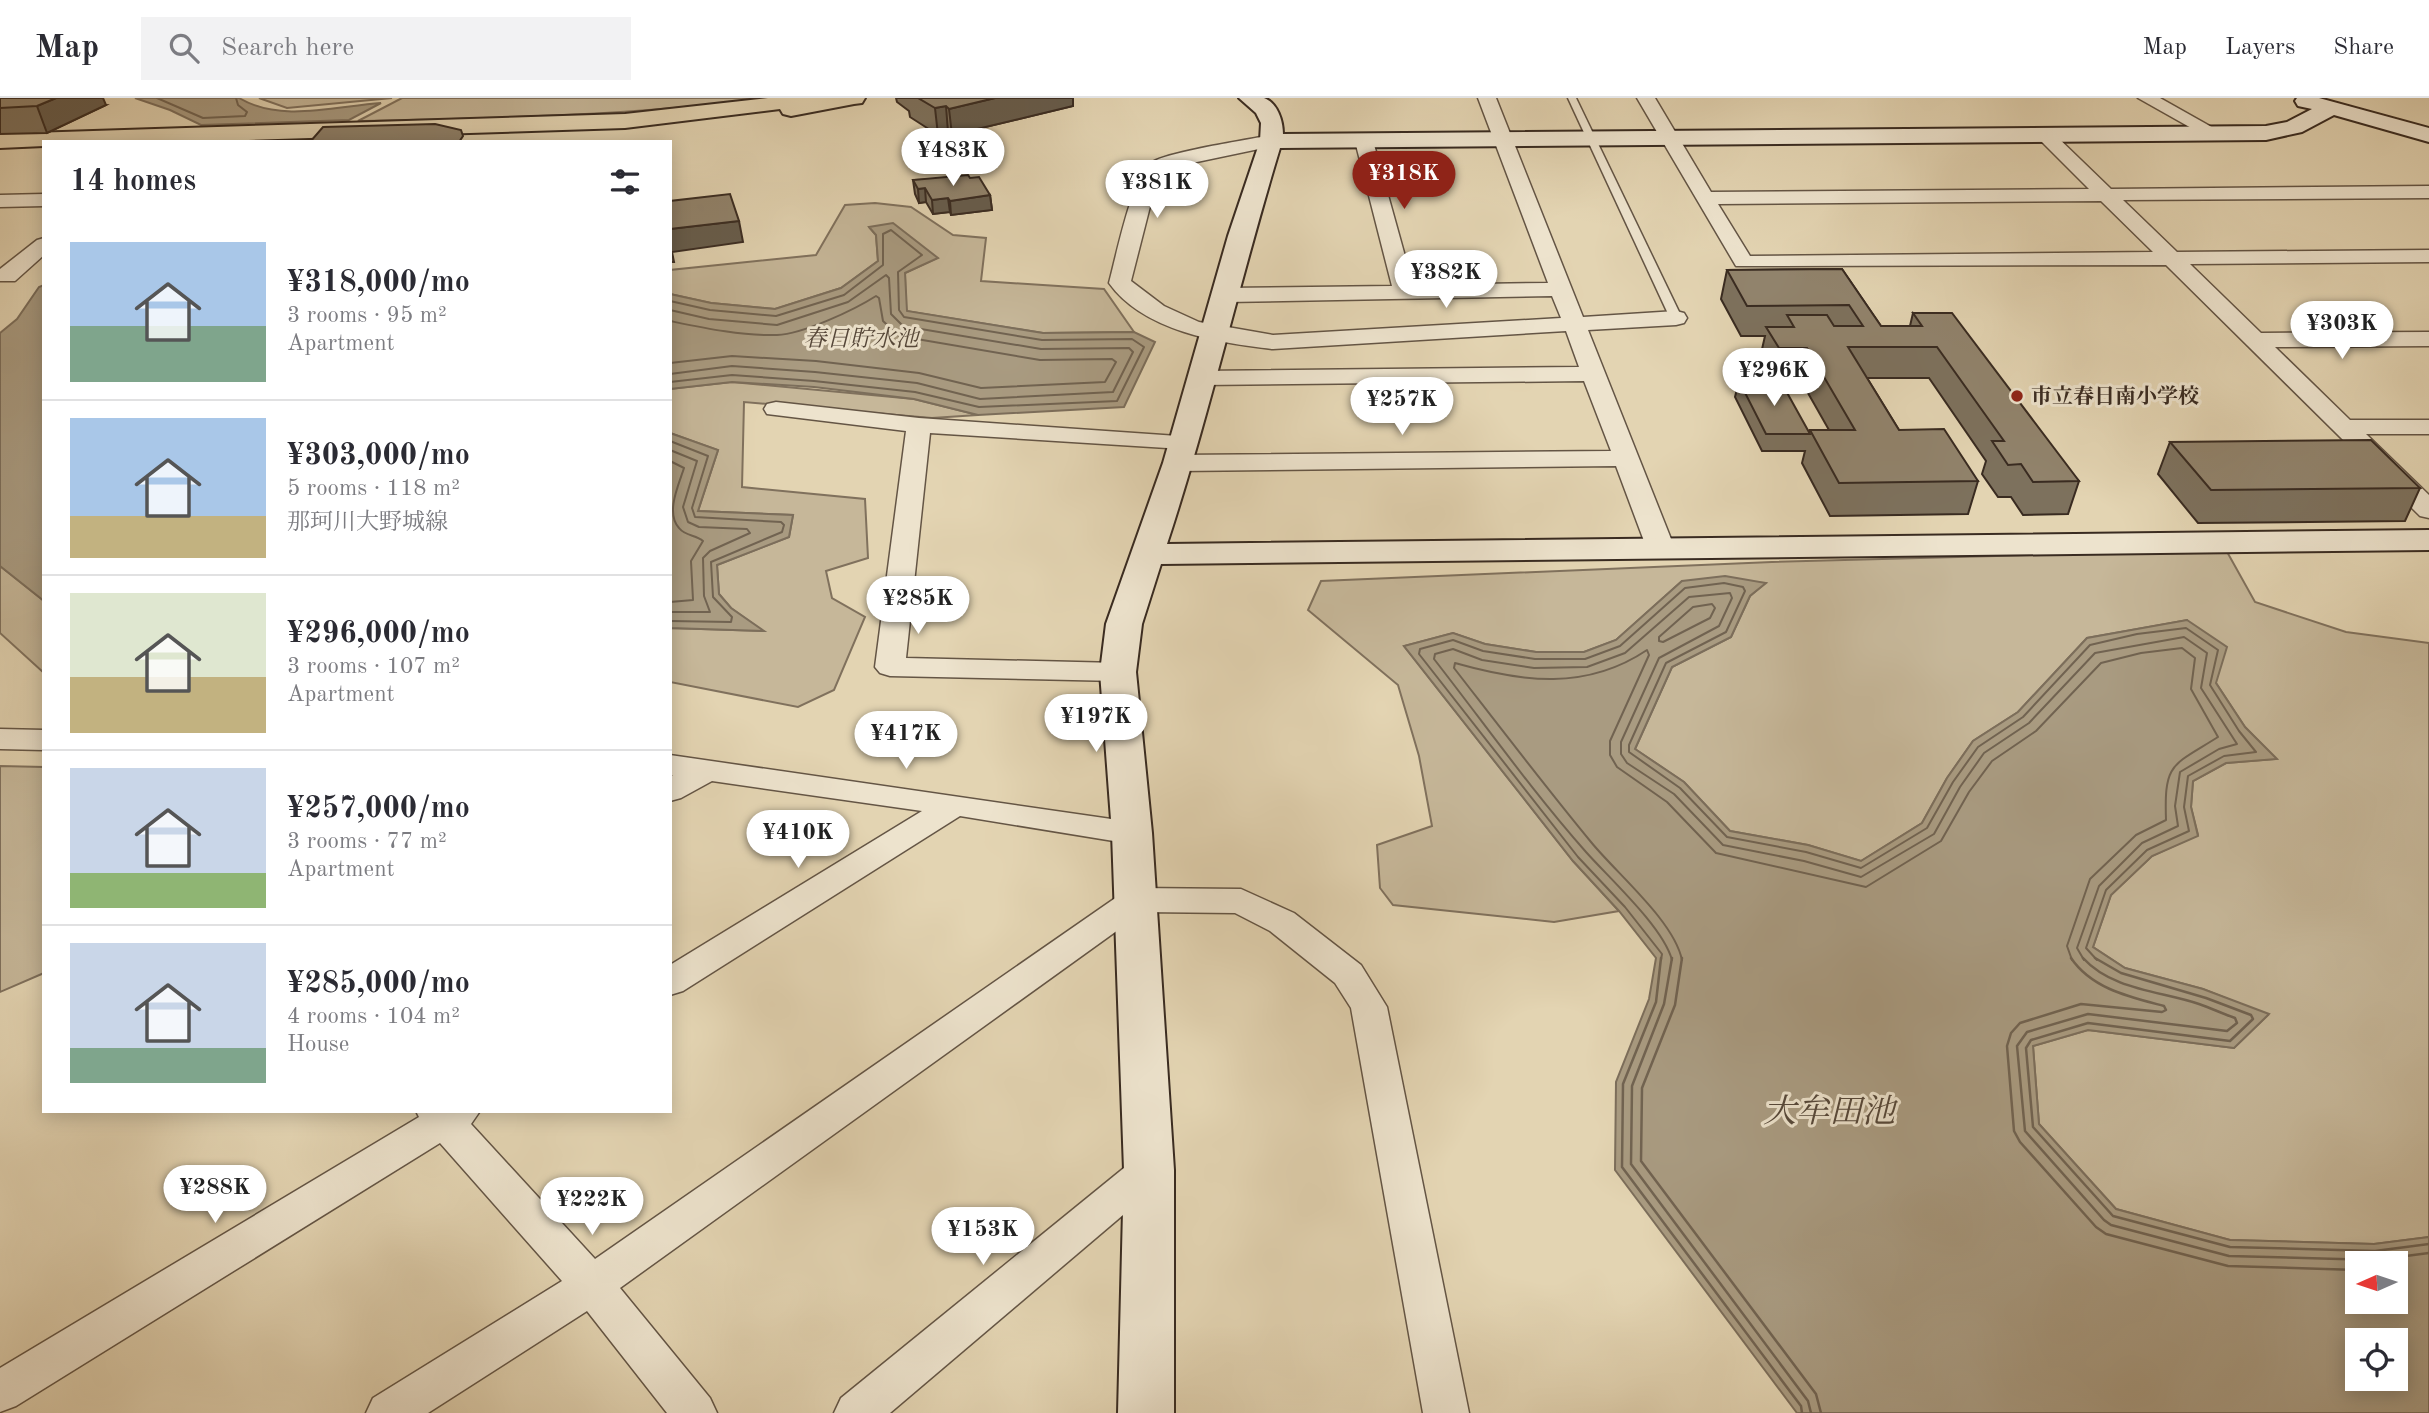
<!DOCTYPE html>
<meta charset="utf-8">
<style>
body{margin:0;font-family:"Old Standard TT","Noto Serif JP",serif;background:#f2f2f3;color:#2b2b33;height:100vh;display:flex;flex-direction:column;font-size:26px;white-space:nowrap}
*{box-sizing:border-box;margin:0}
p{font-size:23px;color:#7c7c81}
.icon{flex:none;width:38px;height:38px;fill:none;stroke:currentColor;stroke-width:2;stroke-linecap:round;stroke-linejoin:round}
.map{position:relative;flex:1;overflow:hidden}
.drawer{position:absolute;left:42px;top:42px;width:630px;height:973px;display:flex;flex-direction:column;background:#fff;border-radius:0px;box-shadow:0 4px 18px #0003}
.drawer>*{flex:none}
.needle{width:46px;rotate:267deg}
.controls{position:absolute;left:2345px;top:1153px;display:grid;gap:14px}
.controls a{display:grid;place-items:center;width:63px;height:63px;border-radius:0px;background:#fff;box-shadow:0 4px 18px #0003;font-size:35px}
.price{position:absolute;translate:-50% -60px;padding:0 16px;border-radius:24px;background:#fff;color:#222;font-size:23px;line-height:46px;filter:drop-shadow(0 2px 4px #0008)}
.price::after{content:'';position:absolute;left:50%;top:42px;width:21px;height:16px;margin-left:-10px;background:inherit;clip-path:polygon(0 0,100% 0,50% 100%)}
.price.current{background:#8f2418;color:#fff}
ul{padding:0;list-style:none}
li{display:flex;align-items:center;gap:21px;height:175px;padding:0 28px}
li+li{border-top:2px solid #e1e1e2}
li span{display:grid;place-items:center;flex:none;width:196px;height:140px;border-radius:0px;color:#555}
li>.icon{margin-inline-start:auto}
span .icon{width:84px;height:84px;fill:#fffc;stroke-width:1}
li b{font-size:30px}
h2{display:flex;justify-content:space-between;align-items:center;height:84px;padding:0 28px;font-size:30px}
header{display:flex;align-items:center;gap:42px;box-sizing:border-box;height:98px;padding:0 35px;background:#fff;border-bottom:2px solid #e1e1e2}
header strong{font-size:33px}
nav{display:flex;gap:38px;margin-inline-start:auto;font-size:24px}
.search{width:490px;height:63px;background:#f2f2f3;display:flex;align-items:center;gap:18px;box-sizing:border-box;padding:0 24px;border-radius:0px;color:#7c7c81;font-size:26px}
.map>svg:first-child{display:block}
.green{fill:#c6b799;stroke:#80715d;stroke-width:2}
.water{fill:#a99b81;stroke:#7c6e5b;stroke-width:2;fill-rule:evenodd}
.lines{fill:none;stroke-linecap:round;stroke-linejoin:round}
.shore-far1{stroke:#716351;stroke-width:2}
.shore{stroke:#716351;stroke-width:2.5}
.lane-casing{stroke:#645545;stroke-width:3}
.street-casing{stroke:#645545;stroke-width:3}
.secondary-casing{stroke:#392b21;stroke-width:4}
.primary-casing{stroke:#392b21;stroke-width:4}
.lane{fill:#ede3cd;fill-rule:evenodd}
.street{fill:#ede3cd;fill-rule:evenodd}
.secondary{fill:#ede3cd;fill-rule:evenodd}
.primary{fill:#e3d4b2;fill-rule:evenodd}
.wall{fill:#7d715d;stroke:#392b21;stroke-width:2}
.shaded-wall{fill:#665c4c;stroke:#392b21;stroke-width:2}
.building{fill:#91836c;stroke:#392b21;stroke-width:2}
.poi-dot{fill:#8f2418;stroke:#ede3cd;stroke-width:2.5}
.labels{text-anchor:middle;stroke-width:6;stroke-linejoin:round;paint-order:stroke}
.far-poi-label{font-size:21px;font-weight:bold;fill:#392b21;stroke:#ede3cd;text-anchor:start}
.far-water-label{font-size:23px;font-style:italic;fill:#554739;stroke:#ede3cd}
.near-water-label{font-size:33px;font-style:italic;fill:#554739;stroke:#ede3cd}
</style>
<header>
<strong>Map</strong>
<div class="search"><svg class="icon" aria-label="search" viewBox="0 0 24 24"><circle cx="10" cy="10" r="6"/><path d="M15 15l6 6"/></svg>Search here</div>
<nav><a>Map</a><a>Layers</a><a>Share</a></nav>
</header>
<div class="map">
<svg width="2429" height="1315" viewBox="0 0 2429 1315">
<rect width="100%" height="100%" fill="#e3d4b2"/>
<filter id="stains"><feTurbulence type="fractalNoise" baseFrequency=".00286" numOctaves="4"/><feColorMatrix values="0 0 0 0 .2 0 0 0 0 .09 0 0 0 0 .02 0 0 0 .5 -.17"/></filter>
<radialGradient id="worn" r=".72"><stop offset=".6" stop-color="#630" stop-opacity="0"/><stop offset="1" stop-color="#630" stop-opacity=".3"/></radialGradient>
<g class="green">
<polygon points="259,0 392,0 287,10"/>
<path d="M402,0H767C631,18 495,20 358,23Z"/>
<polygon points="875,105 911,109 953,137 986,140 981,183 1104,191 1134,234 1043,235 906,213 905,175 937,160 869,129 876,137 878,163 841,190 775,211 711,205 670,196 670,172 816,157 845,107"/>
<polygon points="732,284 914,301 978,317 932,320 744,304 742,389 865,401 868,460 826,473 832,500 865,519 834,592 798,609 670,584 670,530 763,533 731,510 719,496 717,467 789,439 793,417 698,413 718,352 670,335 670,291"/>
<polygon points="2226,452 2255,504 2346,534 2429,545 2429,1139 2374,1146 2230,1142 2116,1111 2039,1026 2033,948 2088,932 2234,950 2268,917 2203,891 2125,870 2093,849 2111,797 2152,758 2198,737 2191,709 2193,683 2226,665 2276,661 2245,629 2216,585 2187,522 2087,540 2018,614 1973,643 1947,680 1922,725 1861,763 1808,747 1730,733 1684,684 1635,651 1672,569 1731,539 1750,498 1765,485 1682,483 1616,542 1584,554 1536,554 1485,546 1453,535 1404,548 1573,763 1619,813 1554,824 1393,807 1380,790 1377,747 1432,728 1419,658 1398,587 1308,512 1321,483 1772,464"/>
<polygon points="0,468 44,503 44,575 0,535"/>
<polygon points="0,668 44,669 44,875 0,894"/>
</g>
<g class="water">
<path d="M135,0H239C281,25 336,8 381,5L349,22L201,27L170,12Z"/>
<polygon points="893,125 938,160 905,175 907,213 1043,235 1134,234 1155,244 1124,309 978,317 914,301 814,289 732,284 670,291 670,196 711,205 775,211 841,190 878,163 876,137 869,129"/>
<polygon points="44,187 44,503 0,468 0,235 17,221 39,189"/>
<polygon points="670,335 718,352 698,413 793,417 789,439 717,467 719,496 731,510 764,533 670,530"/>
<path d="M1725,478L1766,485L1750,498L1731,539L1672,569L1635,651L1684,684L1730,733L1808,747L1861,763L1922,725L1947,680L1973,643L2018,614L2087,540L2187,522L2227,549L2216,585L2245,629L2277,661L2226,665L2193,683L2191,709L2198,738L2152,758L2111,797L2093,849L2125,870L2203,891L2269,916L2234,950L2088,932L2033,948L2039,1026L2116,1111L2230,1142L2374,1146L2429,1139V1315H1797L1615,1072L1616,984L1649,901L1656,860L1619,813L1573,763L1404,548L1453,535L1485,546L1536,554H1584L1616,542L1682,483ZM2357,1166H2396V1204H2357ZM2357,1242H2396V1281H2357Z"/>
</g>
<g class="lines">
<g class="shore-far1">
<polyline points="157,0 203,20 245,18 247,14 238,7 236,0"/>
<polyline points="670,203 710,212 776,218 844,197 883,167 883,136 891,132 922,157 898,174 899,212 904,219 1042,242 1132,241 1144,249 1117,303 979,309 915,294 814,283 732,277 670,284"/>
<polyline points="670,212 709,221 777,227 848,204 886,177 889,180 891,216 903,228 1041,251 1129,250 1133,254 1113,294 980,301 917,285 815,274 732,268 670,276"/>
<path d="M670,223C704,230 741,238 777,237C803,236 854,212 876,198L879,200L883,223L899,238L1040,262L1112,261L1116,264L1105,284L981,290L919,275L816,263L732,258L670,265"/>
<polyline points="670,343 708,358 692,410 695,419 781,424 784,427 782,434 711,464 713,499 732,519 731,524 670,523"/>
<polyline points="670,352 697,363 683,409 688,424 699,429 747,431 750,435 710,453 703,460 704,498 710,514 670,514"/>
<path d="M670,363L684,370C679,386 665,415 679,430C685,438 696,437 703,443L691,463L693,502L670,504"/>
<polygon points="1712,506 1715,510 1710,520 1663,544 1659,543 1659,539 1693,509"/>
<polyline points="1661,862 1662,856 1625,809 1578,759 1419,556 1420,551 1453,542 1483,553 1535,561 1585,561 1620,548 1685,490 1724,485 1743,489 1745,493 1726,534 1666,565 1629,647 1629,654 1680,690 1727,739 1806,754 1861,770 1927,730 1953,684 1978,649 2023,619 2090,547 2137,536 2186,530 2218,552 2210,587 2239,633 2256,654 2224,658 2188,678 2184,709 2189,733 2147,752 2106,792 2086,850 2097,862"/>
<path d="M1672,862C1663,829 1610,781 1586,754C1532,693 1484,625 1434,561L1435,556L1453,551L1482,562L1534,570L1587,569L1625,555L1689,499L1730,495L1732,500L1719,528L1659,560L1621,644V656L1627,665L1674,696L1723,747L1804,763L1861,779L1934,736L1960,689L1984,655L2029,625L2095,555L2184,539L2207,555L2201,590L2237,646L2219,651L2180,674L2175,708L2178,728L2142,745L2099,788L2077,850L2084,862"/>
<path d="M1682,862C1674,823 1617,776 1591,744C1544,687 1499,628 1454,570L1455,565C1522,584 1586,593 1647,552L1649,557L1610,643V657L1617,669L1667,704L1716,755L1866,789L1941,743L1969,694L1992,663L2036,633L2101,565L2141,555L2182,550L2195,560L2191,591L2218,639C2172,668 2164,664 2166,722L2136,737L2090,781L2067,848L2072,862"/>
</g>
<g class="shore">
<polyline points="1661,860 1656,904 1623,986 1622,1069 1801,1308 1802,1315"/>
<polyline points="1672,860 1664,906 1632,988 1631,1066 1808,1303 1811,1315"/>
<polyline points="1682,860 1675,907 1642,990 1641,1063 1816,1296 1821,1315"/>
<path d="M2071,860C2092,891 2130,899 2164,908L2166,912L2162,914L2081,906L2020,925L2011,935L2007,948L2014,1033L2020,1044L2096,1129L2106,1136L2228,1168L2357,1172"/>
<path d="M2083,860C2112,892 2160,893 2199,906C2211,910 2223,916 2235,920L2237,925L2227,933L2088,916L2027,934L2017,948L2025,1033L2104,1122L2111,1127L2229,1158L2375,1162L2429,1155"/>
<polyline points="2095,860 2121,875 2206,900 2251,917 2253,921 2230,943 2088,925 2031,942 2026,950 2033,1029 2113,1118 2230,1149 2375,1153 2429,1146"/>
</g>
<defs>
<polygon id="lane" points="1568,0 1576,0 1682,220 1680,222 1670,220"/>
<g id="street">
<path d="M1478,0H1496L1583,219L1676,213L1684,215L1687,220L1684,225L1676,227L1588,232L1675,451L1671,457L1661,459L1651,457L1647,451L1616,368L1178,373L1169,370L1165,365L1169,360L1178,357L1611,353L1584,283L1201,287L1193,285L1189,280L1193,275L1201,273L1579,269L1566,233L1273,251C1219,245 1143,233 1109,185C1116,159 1132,79 1151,65C1166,54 1248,42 1271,37L1280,43L1278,47L1173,69L1164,73L1157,81L1131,183L1164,208L1199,224L1273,237L1561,220L1552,198L1226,204L1218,202L1215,197L1218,192L1226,190L1392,188L1355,43L1364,37L1373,43L1413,187L1548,185Z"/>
<path d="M1637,0H1655L1711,94L2089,91L2040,42L2037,38L2046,32L2052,34L2111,91L2429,88V100L2123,102L2177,154L2429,152V164L2190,166L2261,235L2429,234V248L2275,249L2350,322H2429V336H2366L2429,397V420L2420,418L2166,167L1736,168ZM2101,103L2153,154L1750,158L1718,106Z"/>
<polygon points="2138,0 2160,0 2224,36 2215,41 2209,40"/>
<polygon points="44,96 44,108 0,109 0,97"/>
<polygon points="44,140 44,157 15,183 0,183 0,171 37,142"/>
<polygon points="776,304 919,320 1192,339 1195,344 1192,349 1183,351 930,335 906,560 1118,565 1129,568 1133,574 1129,580 1118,583 890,578 880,575 875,569 906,333 767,316 764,311 767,306"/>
<polygon points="0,631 44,632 44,652 0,651"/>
<polygon points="670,657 1132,724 1144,727 1149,735 1144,743 1132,746 960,718 683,893 670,897 670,867 922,713 712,683 681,700 670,703 670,679 673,677 670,677"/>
<polygon points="1136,790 1241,791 1294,815 1361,867 1387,909 1469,1315 1423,1315 1351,910 1335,885 1270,833 1235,815 1143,814 620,1190 710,1300 717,1315 667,1315 587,1213 428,1315 366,1315 373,1300 562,1183 440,1045 16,1308 0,1314 0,1270 419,1019 416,1013 480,1013 471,1026 595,1161 1124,794"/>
<polygon points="1149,1056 1163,1061 1169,1072 1163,1083 890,1315 834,1315 841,1300 1135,1061"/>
</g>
<path id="secondary" d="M1239,0C1246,0 1257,0 1264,0C1278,5 1283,24 1283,36L2266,28L2287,24L2312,11L2298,8L2295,3L2297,0H2319L2429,30V44L2334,17L2302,34L2266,42L1280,50C1240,181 1210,315 1167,446L2429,432V452L1161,466L1142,526L1136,574L1152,735L1174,1072V1315H1118L1124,1072L1112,735L1100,574L1106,526L1163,365L1228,138L1260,43L1261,25L1256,15Z"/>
<polygon id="primary" points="768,0 865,0 862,5 854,6 791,18 783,16 780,11 625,30 187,44 44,44 44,48 0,50 0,36 625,16"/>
</defs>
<use href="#lane" class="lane-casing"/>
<use href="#street" class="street-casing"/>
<use href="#secondary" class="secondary-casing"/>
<use href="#primary" class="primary-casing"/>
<use href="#lane" class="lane"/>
<use href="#street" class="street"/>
<use href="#secondary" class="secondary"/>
<use href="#primary" class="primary"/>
</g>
<g class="wall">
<polygon points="0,0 106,7 47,35 0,36"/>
<polygon points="896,0 1073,0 1073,8 952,37 948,34 938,37 910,19 909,13 897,4"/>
<polygon points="970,80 990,97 992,112 951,117 950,114 933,116 926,104 919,105 915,96 913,82"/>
<polygon points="1842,171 1881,228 1910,228 1913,215 2079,383 2068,416 2023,417 2011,399 1998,399 1982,376 1986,363 1929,280 1867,280 1899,332 1978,383 1968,416 1830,418 1802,365 1805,353 1762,353 1735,299 1739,283 1809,335 1810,332 1829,332 1800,281 1772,281 1760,260 1765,238 1741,238 1721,201 1727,172"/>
<polygon points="2170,344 2420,390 2405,423 2198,425 2158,376"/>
</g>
<g class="shaded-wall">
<polygon points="56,0 103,0 106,7 47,35 37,8"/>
<polygon points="995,0 1073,0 1073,8 952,37 949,11"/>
<polygon points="946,8 948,34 938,37 935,10"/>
<polygon points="925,90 926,104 919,105 918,91"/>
<polygon points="990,97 992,112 951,117 950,103"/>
<polygon points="948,100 950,114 933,116 932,102"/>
<polygon points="739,123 743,144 672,154 674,164 670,164 670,131"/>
</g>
<g class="building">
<polygon points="0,0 56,0 37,8 0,10"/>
<polygon points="918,0 995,0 949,11 946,8 935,10"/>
<polygon points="435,26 461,32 463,38 459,44 310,44 323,29"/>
<polygon points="968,77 970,80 979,79 990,97 950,103 948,100 932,102 925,90 918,91 913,82"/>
<polygon points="730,96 739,123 670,131 670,103"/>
<polygon points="1842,171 1881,228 1922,228 1913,215 1952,215 2079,383 2033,384 2021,366 2008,367 1992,343 2004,343 1937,249 1848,249 1899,332 1944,331 1978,383 1839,385 1810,332 1855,332 1807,250 1779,250 1766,229 1794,229 1787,217 1827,217 1834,228 1863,228 1849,207 1747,208 1727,172"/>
<polygon points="1780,282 1810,336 1766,336 1739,283"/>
<polygon points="2371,342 2420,390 2211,392 2170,344"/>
</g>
<circle class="poi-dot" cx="2017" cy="298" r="7"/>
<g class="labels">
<g class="far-poi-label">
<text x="2031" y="305">市立春日南小学校</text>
</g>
<g class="far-water-label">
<text x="861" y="248">春日貯水池</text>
</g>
<g class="near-water-label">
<text x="1829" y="1024">大牟田池</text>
</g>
</g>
<rect width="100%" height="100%" filter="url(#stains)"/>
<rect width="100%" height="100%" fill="url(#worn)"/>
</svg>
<div class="controls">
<a><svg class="needle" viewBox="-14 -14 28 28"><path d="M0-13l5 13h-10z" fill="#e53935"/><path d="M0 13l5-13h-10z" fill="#7c7c81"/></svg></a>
<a><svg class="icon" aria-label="locate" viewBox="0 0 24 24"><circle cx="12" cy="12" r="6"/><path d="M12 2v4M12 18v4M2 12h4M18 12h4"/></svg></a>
</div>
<b class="price" style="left:953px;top:90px">¥483K</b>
<b class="price current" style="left:1404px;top:113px">¥318K</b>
<b class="price" style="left:1157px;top:122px">¥381K</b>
<b class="price" style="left:1446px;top:212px">¥382K</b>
<b class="price" style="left:2342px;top:263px">¥303K</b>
<b class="price" style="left:1774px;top:310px">¥296K</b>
<b class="price" style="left:1402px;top:339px">¥257K</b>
<b class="price" style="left:918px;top:538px">¥285K</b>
<b class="price" style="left:1096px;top:656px">¥197K</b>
<b class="price" style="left:906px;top:673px">¥417K</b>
<b class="price" style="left:798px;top:772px">¥410K</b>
<b class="price" style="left:215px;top:1127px">¥288K</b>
<b class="price" style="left:592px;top:1139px">¥222K</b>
<b class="price" style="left:983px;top:1169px">¥153K</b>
<section class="drawer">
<h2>14 homes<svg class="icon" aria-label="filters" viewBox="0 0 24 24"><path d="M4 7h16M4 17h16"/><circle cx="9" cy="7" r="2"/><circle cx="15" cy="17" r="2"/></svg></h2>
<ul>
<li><span style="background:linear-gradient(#a9c7e8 60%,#7fa58c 0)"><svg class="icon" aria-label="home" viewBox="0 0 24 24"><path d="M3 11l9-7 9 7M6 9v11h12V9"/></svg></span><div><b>¥318,000/mo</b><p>3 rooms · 95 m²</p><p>Apartment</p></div></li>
<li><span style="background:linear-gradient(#a9c7e8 70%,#c2b280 0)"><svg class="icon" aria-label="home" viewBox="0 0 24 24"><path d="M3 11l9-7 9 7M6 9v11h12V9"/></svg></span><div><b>¥303,000/mo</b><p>5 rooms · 118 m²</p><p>那珂川大野城線</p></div></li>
<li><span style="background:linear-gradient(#dfe7d0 60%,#c2b280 0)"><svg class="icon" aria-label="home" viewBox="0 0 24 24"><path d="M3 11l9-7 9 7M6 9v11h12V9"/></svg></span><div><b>¥296,000/mo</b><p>3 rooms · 107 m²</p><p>Apartment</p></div></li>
<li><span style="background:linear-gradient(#c9d6e8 75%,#8fb573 0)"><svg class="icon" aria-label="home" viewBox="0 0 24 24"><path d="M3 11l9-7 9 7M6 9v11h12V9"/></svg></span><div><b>¥257,000/mo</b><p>3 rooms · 77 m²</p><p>Apartment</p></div></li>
<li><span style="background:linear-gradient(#c9d6e8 75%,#7fa58c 0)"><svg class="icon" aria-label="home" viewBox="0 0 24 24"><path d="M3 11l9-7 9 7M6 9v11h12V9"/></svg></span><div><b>¥285,000/mo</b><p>4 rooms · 104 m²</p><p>House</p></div></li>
</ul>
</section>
</div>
